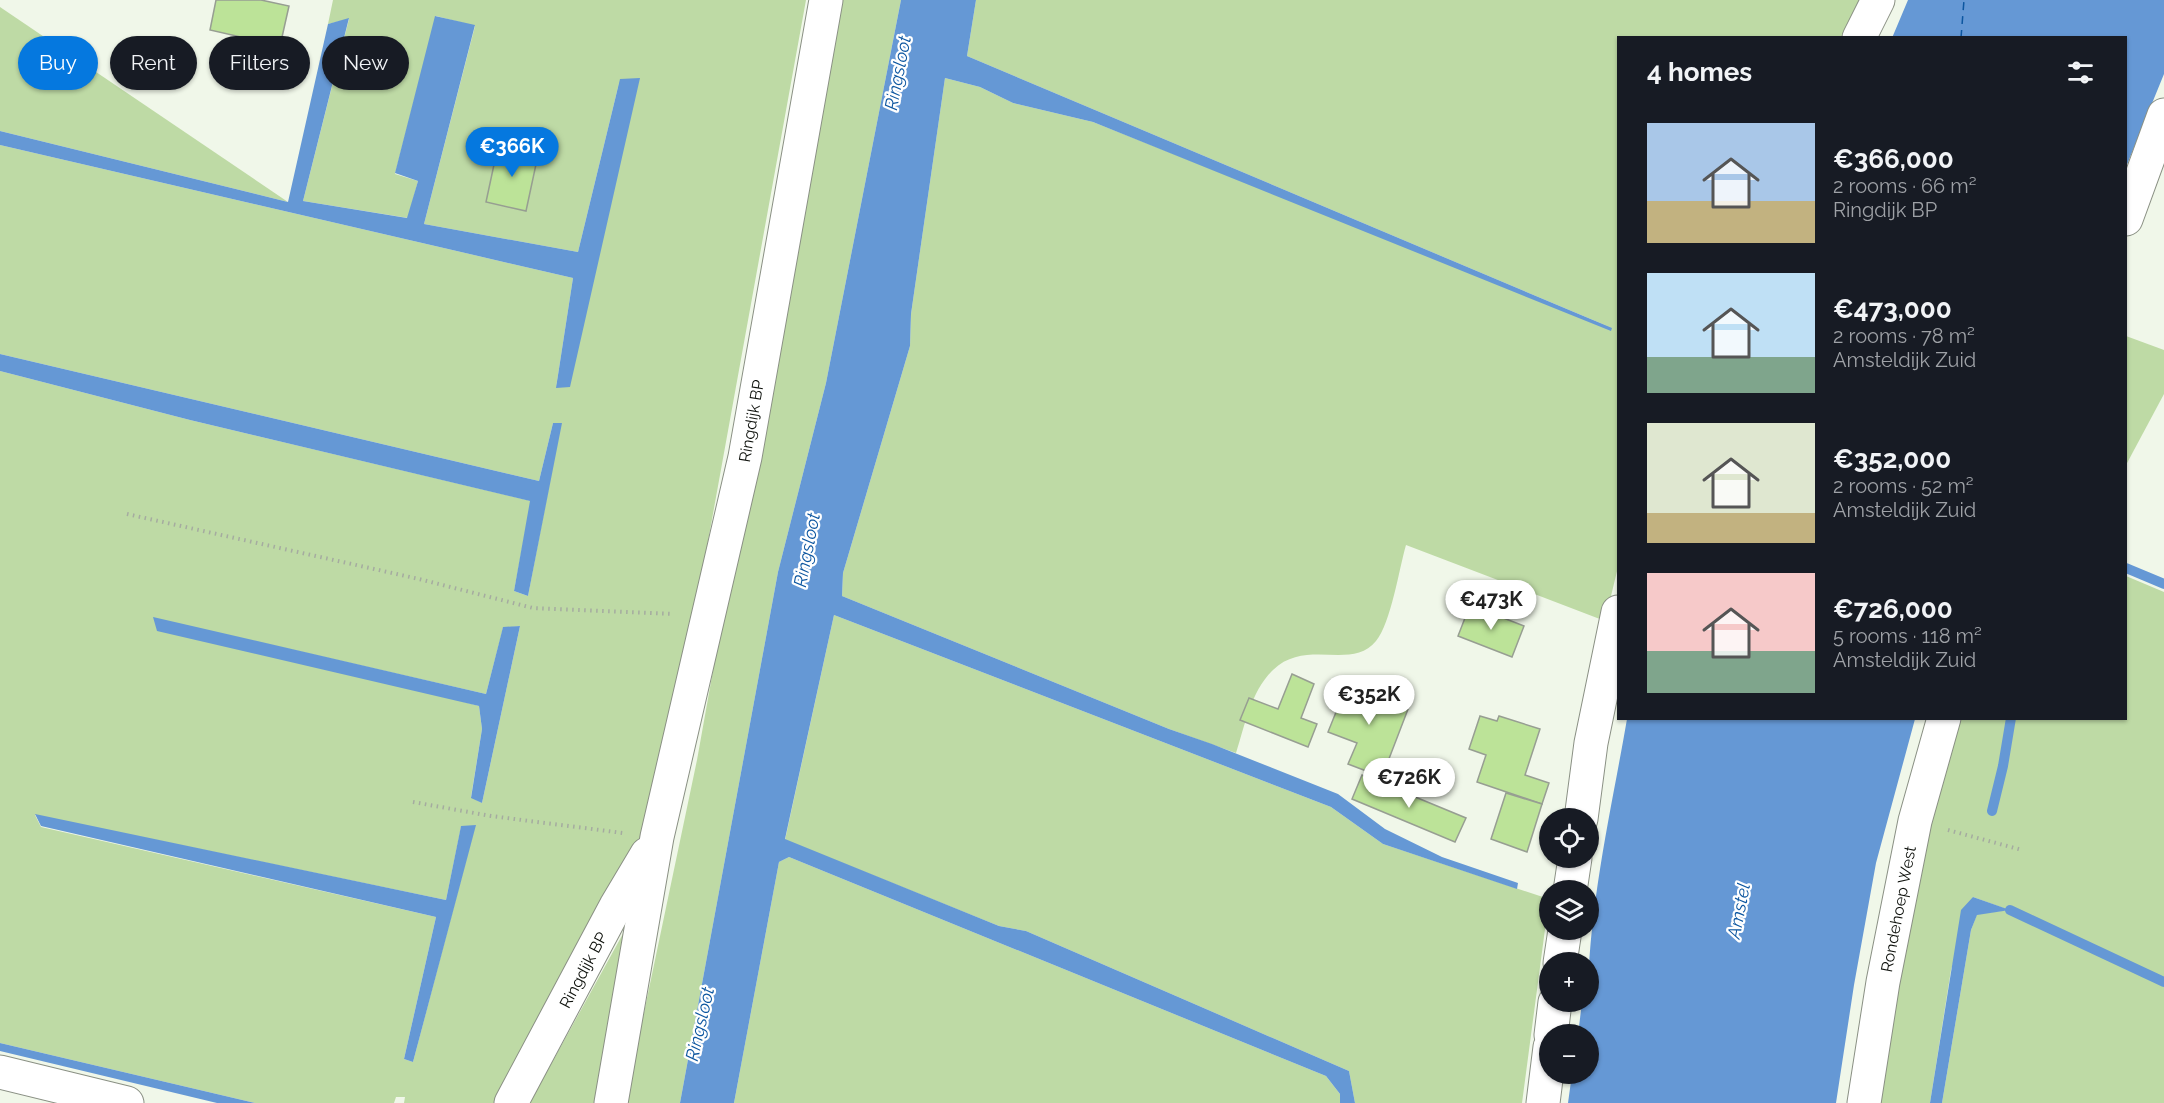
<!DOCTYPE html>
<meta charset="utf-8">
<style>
body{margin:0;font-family:Raleway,sans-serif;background:#20242c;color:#f1f3f6;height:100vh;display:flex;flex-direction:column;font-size:22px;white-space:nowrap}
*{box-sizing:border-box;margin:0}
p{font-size:20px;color:#9ea1a6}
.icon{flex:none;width:33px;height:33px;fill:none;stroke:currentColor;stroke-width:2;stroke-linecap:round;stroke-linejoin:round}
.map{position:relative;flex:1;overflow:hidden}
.panel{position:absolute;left:1617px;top:36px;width:510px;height:684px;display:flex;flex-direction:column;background:#171b24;border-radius:0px;box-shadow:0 2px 4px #0004}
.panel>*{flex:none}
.top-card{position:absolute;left:18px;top:36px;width:570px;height:54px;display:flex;gap:12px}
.controls{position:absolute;left:1539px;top:808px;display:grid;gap:12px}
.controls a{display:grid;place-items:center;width:60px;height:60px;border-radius:50%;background:#171b24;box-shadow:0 2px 4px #0004;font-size:30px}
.price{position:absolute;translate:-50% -51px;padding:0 14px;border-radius:21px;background:#fff;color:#222;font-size:20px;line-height:39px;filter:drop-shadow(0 2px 3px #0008)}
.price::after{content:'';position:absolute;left:50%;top:36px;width:18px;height:14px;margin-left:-9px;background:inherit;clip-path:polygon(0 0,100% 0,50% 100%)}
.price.active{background:#0578df;color:#fff}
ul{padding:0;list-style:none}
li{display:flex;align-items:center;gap:18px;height:150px;padding:0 30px}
li span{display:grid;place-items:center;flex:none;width:168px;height:120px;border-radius:0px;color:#555}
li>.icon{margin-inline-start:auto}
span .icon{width:72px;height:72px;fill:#fffc;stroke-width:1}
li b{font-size:26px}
h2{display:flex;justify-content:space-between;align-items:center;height:72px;padding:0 30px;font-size:26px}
.tag{padding:0 21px;border-radius:27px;background:#171b24;box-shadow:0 2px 4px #0004;font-size:21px;line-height:54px}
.tag.active{background:#0578df;color:#fff}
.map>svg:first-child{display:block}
.green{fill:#bedaa5;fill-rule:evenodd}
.water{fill:#6598d5}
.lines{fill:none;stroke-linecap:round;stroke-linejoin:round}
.stream{stroke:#6598d5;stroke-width:10}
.ferry{stroke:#0c56a0;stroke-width:1.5;stroke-dasharray:8 6;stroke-linecap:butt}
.building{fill:#bce398;stroke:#979e92;stroke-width:1.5}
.minor-casing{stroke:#8a9084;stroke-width:35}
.tertiary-casing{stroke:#8a9084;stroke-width:35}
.path{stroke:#a5aba0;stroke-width:4;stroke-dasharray:1.5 4.5;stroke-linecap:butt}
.minor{stroke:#fff;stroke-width:33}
.tertiary{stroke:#fff;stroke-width:33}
.labels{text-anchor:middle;stroke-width:4.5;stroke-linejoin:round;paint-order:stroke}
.street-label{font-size:16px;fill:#0d100b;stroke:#fff}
.water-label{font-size:18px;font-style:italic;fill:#0c56a0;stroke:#fff}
</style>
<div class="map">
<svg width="2164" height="1103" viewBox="0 0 2164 1103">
<rect width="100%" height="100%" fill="#f0f7e9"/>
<g class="green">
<path d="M333,0H806L655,834L498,1103H404L405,1097H396L394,1103H255L0,1043V371L190,420L531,501L514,591L528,596L561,423H553L539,481L0,354V145L573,278L556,388L620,79L578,252L424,224L475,26L436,16L395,174L418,181L408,218L303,201L349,19L328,24ZM153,618L486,694L503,628L520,626L482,803L471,797L482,729L479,706ZM35,815L446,900L461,827L475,826L413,1062L404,1059L436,917L41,827Z"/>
<polygon points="833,0 901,0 826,383 778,572 680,1103 625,1103 697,760"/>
<path d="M976,0H1860L1844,37L1618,38V567L1605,621L1406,545C1399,569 1391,623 1376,641C1352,671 1306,638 1273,670C1251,691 1245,725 1236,753L1169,729L842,596L843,573L910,346L911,314L945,78L980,87L1013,103L1093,122L1612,328L967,56Z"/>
<polygon points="0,7 288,202 0,131"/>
<polygon points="2126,336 2164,350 2164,394 2126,465"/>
<polygon points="2126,576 2164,592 2164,1103 1942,1103 1971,930 1977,914 2009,910 1973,897 1951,970 1930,1103 1876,1103 1919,856 1956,719 2126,718"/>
<polygon points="834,615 1331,807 1383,844 1549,899 1522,1103 1355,1103 1349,1071 1026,931 999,926 785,840"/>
<polygon points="789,857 1326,1076 1340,1094 1340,1103 734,1103 779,862"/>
<polygon points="641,901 596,1103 527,1103 544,1077"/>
</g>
<g class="water">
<polygon points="901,0 976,0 967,56 1612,328 1611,331 1093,122 1013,103 980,87 945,78 911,314 910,346 843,573 842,596 1169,729 1212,744 1338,794 1385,829 1442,857 1518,883 1517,889 1383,844 1331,807 834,615 785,839 999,926 1026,931 1349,1071 1355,1103 1340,1103 1340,1094 1326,1076 789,857 779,862 734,1103 680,1103 778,572 826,383"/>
<polygon points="1908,0 2164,0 2164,74 2126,167 2126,38 1892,38"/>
<polygon points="435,16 475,25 424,224 578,252 620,79 640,78 570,387 556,388 573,278 0,145 0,131 288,202 328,24 349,18 303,201 407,218 418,181 395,173"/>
<polygon points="0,354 539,481 553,423 562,423 528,596 514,591 530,501 190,420 0,371"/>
<polygon points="153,617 486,694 503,627 520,626 482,803 471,798 482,729 479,706 157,631"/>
<path d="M1627,719H1915L1876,863L1854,985L1836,1103H1568L1572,1074H1588V1035H1578L1582,1002H1588C1588,908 1611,812 1627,719Z"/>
<polygon points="35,814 446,900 461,826 476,825 413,1062 404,1059 436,917 41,826"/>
<polygon points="1973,897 2010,910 1977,915 1971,930 1942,1103 1930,1103 1961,910"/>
<polygon points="0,1043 255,1103 217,1103 0,1051"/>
</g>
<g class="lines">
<g class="stream">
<polyline points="2126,568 2164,584"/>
<polyline points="1992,811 2003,766 2011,718"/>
<polyline points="2010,910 2164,982"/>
</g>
<polyline class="ferry" points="1961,38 1964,0"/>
</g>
<g class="building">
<polygon points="216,0 261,0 289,6 280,46 210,30"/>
<polygon points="498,146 538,155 526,211 486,202"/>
<polygon points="1470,605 1524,626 1512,657 1458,636"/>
<polygon points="1292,674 1314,684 1301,718 1317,724 1308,747 1240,720 1249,698 1278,709"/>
<polygon points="1349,680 1410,704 1382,777 1348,764 1357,743 1328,732"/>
<polygon points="1480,716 1497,721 1499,716 1540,729 1525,775 1549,783 1542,804 1477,782 1486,755 1469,749"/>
<polygon points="1362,775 1466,818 1455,842 1352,799"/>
<polygon points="1506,793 1542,804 1527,852 1491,839"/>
</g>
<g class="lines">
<defs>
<g id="minor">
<polyline points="2126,219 2164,115"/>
<polyline points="0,1072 127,1103"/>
<polyline points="511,1103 616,906 647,854"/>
<polyline points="611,1103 657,837 745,457 826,0"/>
<polyline points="1864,1103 1883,982 1915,821 1944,718"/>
</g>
<g id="tertiary">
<polyline points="1859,38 1878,0"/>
<polyline points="1581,819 1591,743 1618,612"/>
<polyline points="1570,891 1575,858"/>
<polyline points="1560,963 1565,930"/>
<polyline points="1551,1035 1555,1002"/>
<polyline points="1543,1103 1550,1047"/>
</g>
</defs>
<use href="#minor" class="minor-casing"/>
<use href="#tertiary" class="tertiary-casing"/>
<g class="path">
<polyline points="127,514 419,579 533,608 674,614"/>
<polyline points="413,802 491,816 623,833"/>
<polyline points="1948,830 2022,850"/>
</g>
<use href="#minor" class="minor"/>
<use href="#tertiary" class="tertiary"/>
</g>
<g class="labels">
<g class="street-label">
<text transform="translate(751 421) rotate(-80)" y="6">Ringdijk BP</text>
<text transform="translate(1898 909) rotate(-79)" y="6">Rondehoep West</text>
<text transform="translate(583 970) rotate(-62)" y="6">Ringdijk BP</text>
</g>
<g class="water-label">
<text transform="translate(898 73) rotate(-79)" y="6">Ringsloot</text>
<text transform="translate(807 550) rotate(-79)" y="6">Ringsloot</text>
<text transform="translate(1739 911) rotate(-79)" y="6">Amstel</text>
<text transform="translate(700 1024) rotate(-77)" y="6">Ringsloot</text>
</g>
</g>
</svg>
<div class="controls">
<a><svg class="icon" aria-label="locate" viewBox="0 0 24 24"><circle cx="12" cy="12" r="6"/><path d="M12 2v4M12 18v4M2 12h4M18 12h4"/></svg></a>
<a><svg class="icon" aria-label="layers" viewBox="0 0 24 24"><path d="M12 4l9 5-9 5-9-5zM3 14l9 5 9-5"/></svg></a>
<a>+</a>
<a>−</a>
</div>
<b class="price active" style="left:512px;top:178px">€366K</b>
<b class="price" style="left:1491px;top:631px">€473K</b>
<b class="price" style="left:1369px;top:726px">€352K</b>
<b class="price" style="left:1409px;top:809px">€726K</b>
<div class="top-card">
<a class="tag active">Buy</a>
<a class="tag">Rent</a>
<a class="tag">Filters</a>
<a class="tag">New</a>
</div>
<section class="panel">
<h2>4 homes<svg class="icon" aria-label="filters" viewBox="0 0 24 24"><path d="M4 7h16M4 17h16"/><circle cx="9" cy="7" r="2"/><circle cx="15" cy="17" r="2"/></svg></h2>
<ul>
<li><span style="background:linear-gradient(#a9c7e8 65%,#c2b280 0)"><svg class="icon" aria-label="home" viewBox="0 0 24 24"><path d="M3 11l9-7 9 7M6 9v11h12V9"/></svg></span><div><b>€366,000</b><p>2 rooms · 66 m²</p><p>Ringdijk BP</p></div></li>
<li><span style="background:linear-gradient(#bfe0f5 70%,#7fa58c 0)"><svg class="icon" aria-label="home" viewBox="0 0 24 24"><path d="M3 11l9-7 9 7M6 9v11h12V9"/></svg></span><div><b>€473,000</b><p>2 rooms · 78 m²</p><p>Amsteldijk Zuid</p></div></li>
<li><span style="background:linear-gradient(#dfe7d0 75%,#c2b280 0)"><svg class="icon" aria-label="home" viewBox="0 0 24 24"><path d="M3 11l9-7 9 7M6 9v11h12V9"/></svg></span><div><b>€352,000</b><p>2 rooms · 52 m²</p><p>Amsteldijk Zuid</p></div></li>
<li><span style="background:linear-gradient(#f6c9c9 65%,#7fa58c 0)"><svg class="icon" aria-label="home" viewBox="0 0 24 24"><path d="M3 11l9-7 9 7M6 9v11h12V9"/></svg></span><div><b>€726,000</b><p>5 rooms · 118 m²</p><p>Amsteldijk Zuid</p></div></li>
</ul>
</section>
</div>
